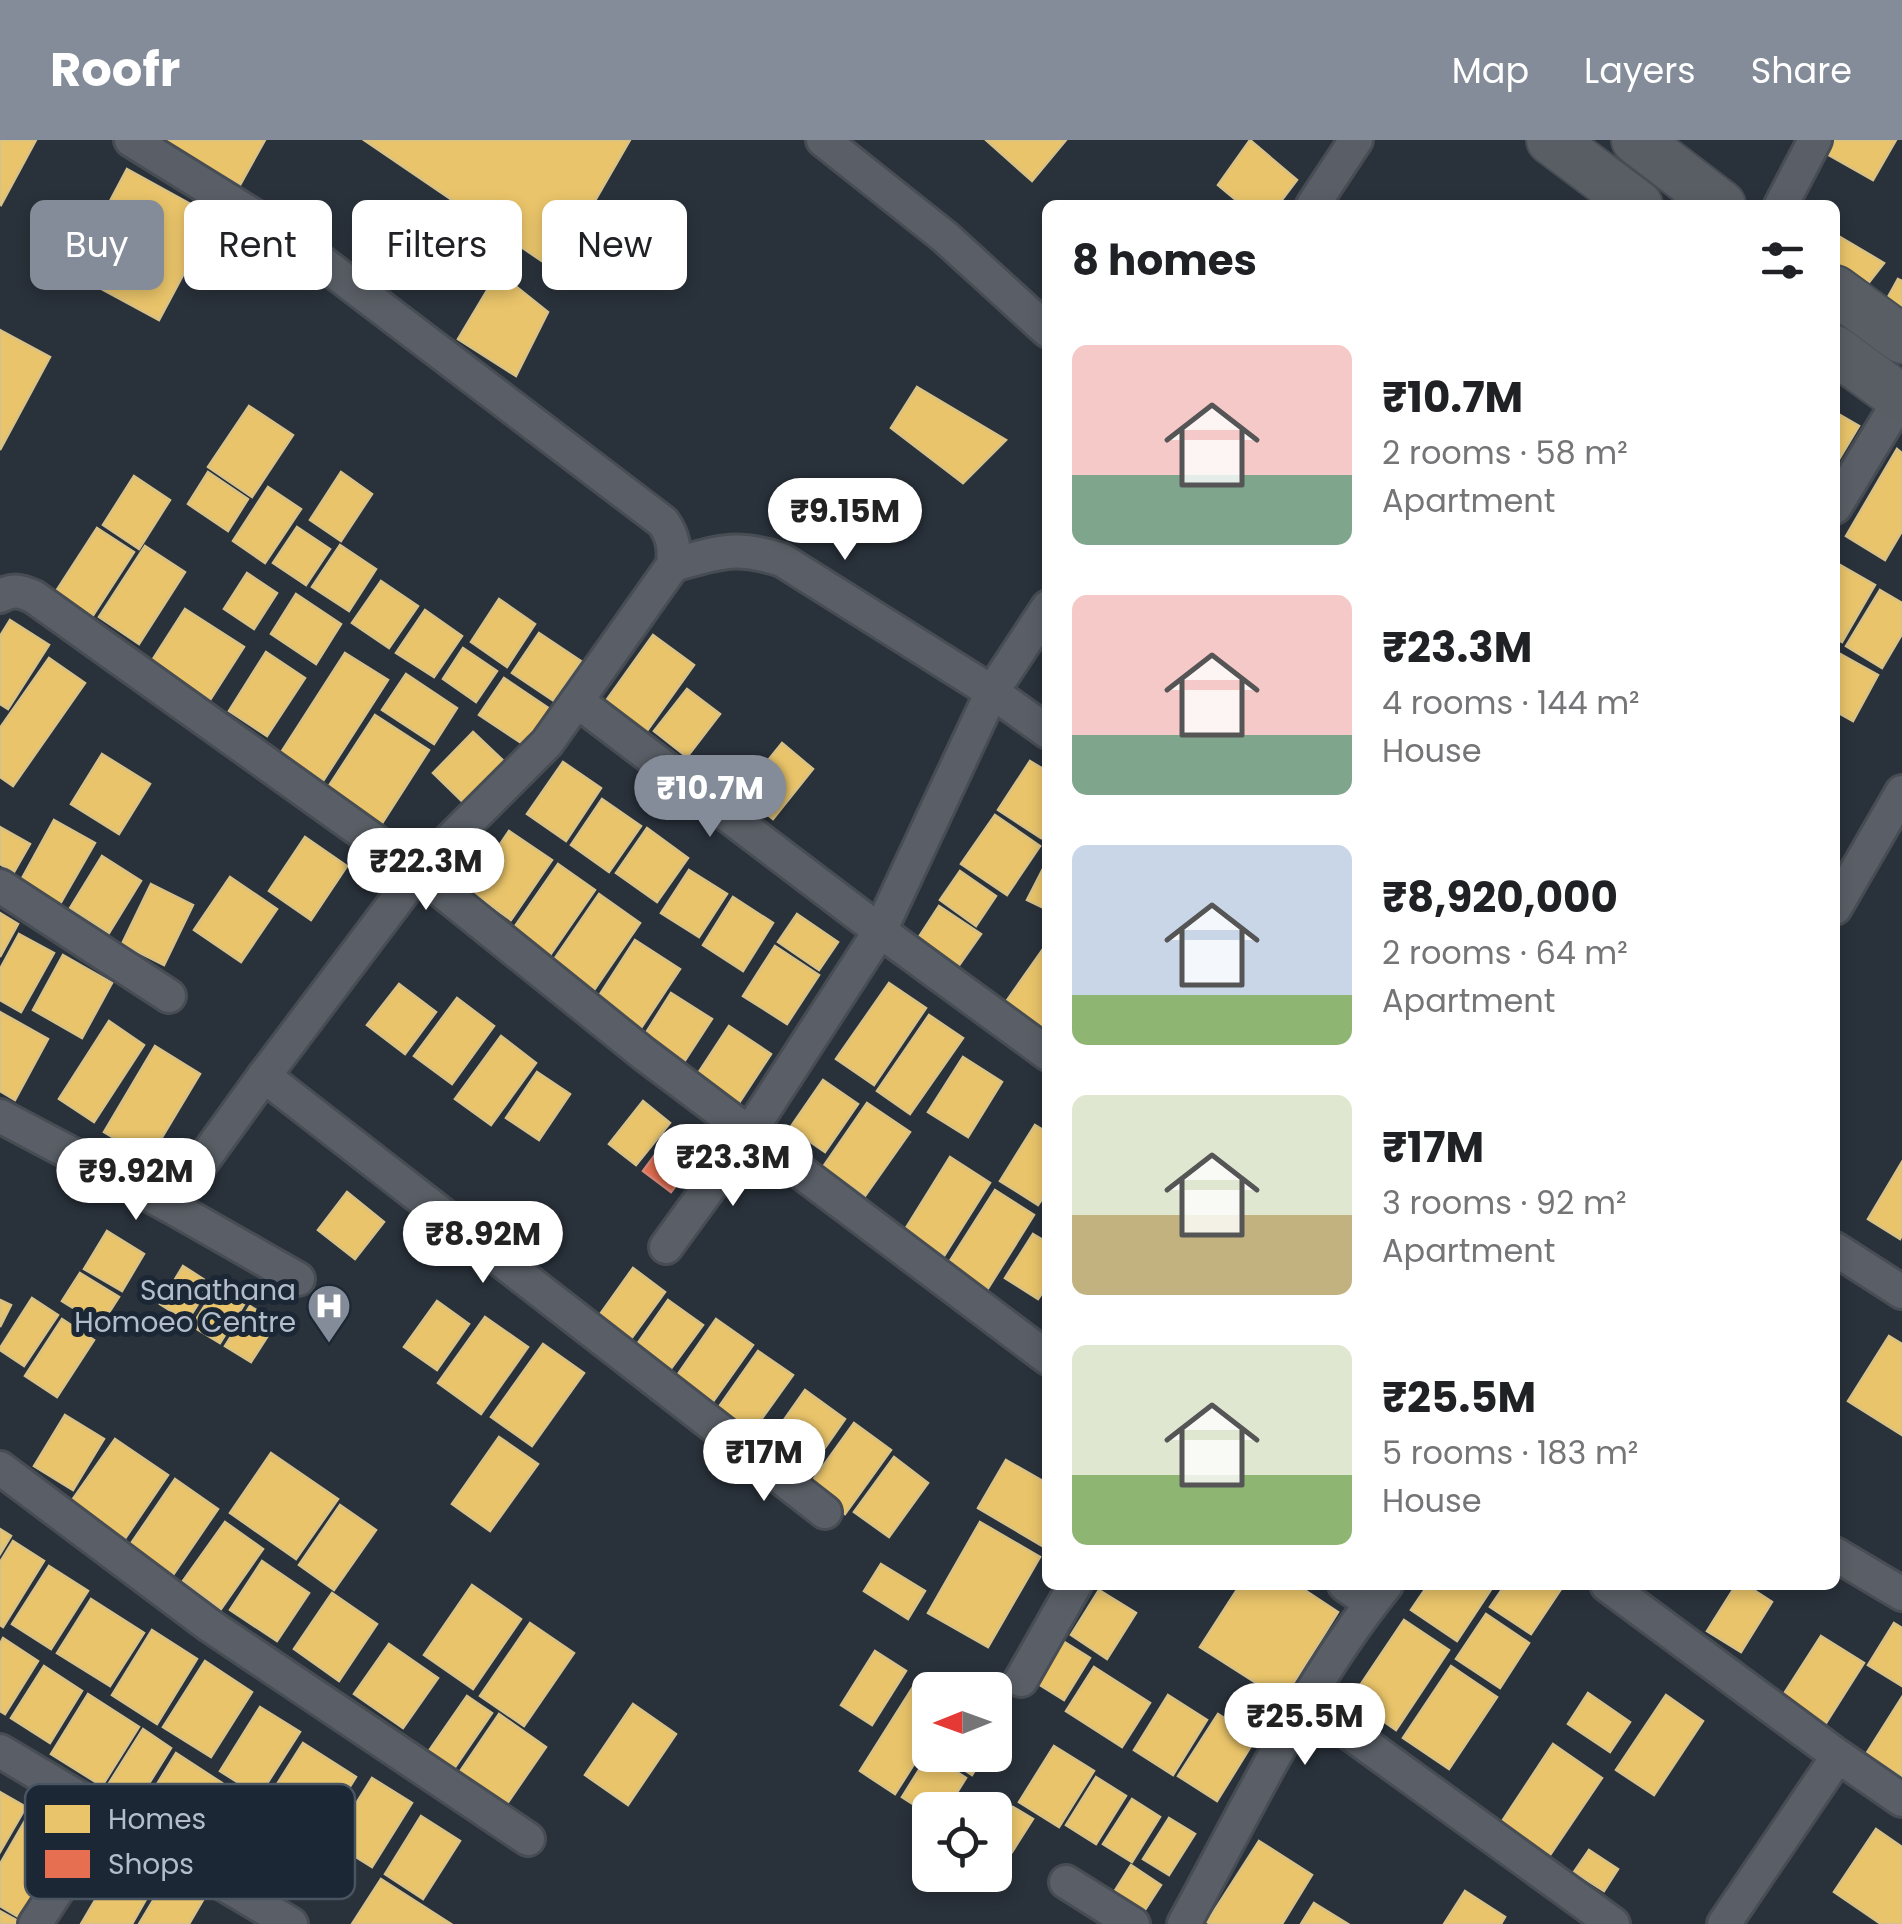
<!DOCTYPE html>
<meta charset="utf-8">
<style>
body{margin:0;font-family:Poppins,sans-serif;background:#f6f6f6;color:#202124;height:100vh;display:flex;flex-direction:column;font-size:38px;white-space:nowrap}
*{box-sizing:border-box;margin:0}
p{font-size:32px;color:#757577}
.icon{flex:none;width:55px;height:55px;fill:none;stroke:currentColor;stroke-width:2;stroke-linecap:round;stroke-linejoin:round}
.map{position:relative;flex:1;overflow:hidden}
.details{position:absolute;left:1042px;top:60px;width:798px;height:1390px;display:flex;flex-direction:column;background:#fff;border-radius:15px;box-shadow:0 5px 15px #0003}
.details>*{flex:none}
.hud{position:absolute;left:30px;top:60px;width:862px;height:90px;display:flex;gap:20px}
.needle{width:65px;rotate:269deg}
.fabs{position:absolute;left:912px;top:1532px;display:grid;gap:20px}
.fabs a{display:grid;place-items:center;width:100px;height:100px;border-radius:15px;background:#fff;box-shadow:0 5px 15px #0003;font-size:50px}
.price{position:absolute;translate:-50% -85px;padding:0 22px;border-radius:35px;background:#fff;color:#222;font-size:32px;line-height:65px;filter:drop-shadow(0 2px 5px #0008)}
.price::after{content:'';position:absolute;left:50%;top:60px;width:30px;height:22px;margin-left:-15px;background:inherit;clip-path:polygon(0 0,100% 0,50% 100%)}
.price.active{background:#838c98;color:#fff}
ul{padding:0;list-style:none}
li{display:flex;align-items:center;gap:30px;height:250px;padding:0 30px}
li span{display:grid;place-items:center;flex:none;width:280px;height:200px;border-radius:15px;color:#555}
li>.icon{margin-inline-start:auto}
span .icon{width:120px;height:120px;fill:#fffc;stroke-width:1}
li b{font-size:42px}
h2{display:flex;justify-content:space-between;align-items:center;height:120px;padding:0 30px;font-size:42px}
.tag{padding:0 35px;border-radius:15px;background:#fff;box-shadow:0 5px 15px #0003;font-size:35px;line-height:90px}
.tag.active{background:#838c98;color:#fff}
header{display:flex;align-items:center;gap:60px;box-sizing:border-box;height:140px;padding:0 50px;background:#838c98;color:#fff}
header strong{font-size:48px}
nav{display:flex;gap:55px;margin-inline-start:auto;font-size:35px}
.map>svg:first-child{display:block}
.homes{fill:#e9c46a;stroke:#d9c287;stroke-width:2.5}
.shops{fill:#e76f51;stroke:#d78676;stroke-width:2.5}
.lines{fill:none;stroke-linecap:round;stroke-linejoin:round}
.street-casing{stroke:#484d54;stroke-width:38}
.secondary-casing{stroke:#484d54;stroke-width:52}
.street{stroke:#5a5f67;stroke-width:32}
.secondary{stroke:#595e65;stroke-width:48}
.labels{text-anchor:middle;stroke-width:10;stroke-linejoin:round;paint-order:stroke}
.poi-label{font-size:28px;fill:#b3bdcb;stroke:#1c2735;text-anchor:end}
.key{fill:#1c2735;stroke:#495462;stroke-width:2.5}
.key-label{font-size:28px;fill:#b3bdcb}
</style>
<header>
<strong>Roofr</strong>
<nav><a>Map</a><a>Layers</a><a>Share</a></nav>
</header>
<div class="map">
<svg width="1902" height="1784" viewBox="0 0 1902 1784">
<rect width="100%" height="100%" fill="#29313a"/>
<g class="homes">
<polygon points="0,0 36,0 1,65 0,64"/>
<polygon points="162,0 265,0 240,45 161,3"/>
<polygon points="364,0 630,0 555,130"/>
<polygon points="986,0 1066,0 1032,41"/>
<polygon points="1250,0 1297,40 1278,65 1242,65 1218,45"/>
<polygon points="1835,0 1896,0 1873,40 1827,14"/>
<polygon points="127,29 214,77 159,180 72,133"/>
<polygon points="1835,94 1884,123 1863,150 1835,128"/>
<polygon points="498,132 548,172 516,236 458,199"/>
<polygon points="1898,139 1902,141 1902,192 1877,177"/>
<polygon points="0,190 50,217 0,310"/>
<polygon points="917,247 1006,300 963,343 891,288"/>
<polygon points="249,266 293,295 252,357 208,327"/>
<polygon points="1835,272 1859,286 1835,326"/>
<polygon points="1897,309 1902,313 1902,391 1885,420 1846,396"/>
<polygon points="208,332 248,359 228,391 188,364"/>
<polygon points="341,332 372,354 341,401 310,380"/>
<polygon points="134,336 170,360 139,409 103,385"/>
<polygon points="268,347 301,369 265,423 233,401"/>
<polygon points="297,387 330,409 306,445 273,423"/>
<polygon points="97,388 134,412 90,480 53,456"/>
<polygon points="340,405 376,429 349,471 312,447"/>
<polygon points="145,406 185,432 139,504 99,477"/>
<polygon points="1835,422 1875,445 1842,502 1835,498"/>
<polygon points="247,433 277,453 254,489 224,469"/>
<polygon points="381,441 418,466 389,508 352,483"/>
<polygon points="1880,450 1902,463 1902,494 1882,528 1846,506"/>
<polygon points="296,454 341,484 316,524 271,494"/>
<polygon points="499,459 535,484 507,527 471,502"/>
<polygon points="185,469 244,507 210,560 151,522"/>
<polygon points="425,470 462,496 434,537 396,513"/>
<polygon points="10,480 49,505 8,569 0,564 0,496"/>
<polygon points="539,493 581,521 554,561 512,533"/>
<polygon points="653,495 694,525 644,595 603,565"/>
<polygon points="463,508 497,531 476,562 443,539"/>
<polygon points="1835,511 1878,535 1853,581 1835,571"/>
<polygon points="266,512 305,538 267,596 229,571"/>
<polygon points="345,513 388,540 323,641 280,614"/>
<polygon points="49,518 85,543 13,646 0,637 0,588"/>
<polygon points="406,534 457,568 434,604 382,570"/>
<polygon points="504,538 550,569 526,606 479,575"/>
<polygon points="687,549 720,574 687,617 654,591"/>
<polygon points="375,575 429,610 379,688 325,652"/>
<polygon points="473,592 511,628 471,670 433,633"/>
<polygon points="782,603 813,629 773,679 741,654"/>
<polygon points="102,614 150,644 119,694 71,664"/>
<polygon points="1030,621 1048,632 1048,688 1041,698 998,670"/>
<polygon points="563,622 601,648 566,701 527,674"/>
<polygon points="602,659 641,686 609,732 571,705"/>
<polygon points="995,675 1040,706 1007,755 961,724"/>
<polygon points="54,680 95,703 60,764 20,742"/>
<polygon points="0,687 30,704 14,732 0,724"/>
<polygon points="647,688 688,718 657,762 616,733"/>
<polygon points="509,691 552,720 511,780 469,750"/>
<polygon points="305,697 347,726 311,780 269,751"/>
<polygon points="102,716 141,741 109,793 70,768"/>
<polygon points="1048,719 1048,770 1027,760"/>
<polygon points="558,724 595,750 548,818 511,792"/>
<polygon points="689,730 727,754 699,797 661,773"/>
<polygon points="960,731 996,756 976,786 940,760"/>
<polygon points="230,737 277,769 241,822 194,790"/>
<polygon points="151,744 193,765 164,825 122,804"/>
<polygon points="599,754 640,783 592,853 551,824"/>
<polygon points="733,757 773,783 743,831 703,805"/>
<polygon points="939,766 981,794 955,831 915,803"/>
<polygon points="0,773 18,784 0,817"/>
<polygon points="797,774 838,802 819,830 778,802"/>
<polygon points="19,794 54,813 21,872 0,860 0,829"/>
<polygon points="635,800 680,829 641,888 597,859"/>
<polygon points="1048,802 1048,889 1044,894 1003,866"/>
<polygon points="775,806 819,835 787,884 743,856"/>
<polygon points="63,815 112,843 82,898 33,870"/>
<polygon points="889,843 926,868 874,945 836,919"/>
<polygon points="399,844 436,872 405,914 367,885"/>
<polygon points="671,853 712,879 682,925 642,899"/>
<polygon points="457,858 494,886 452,944 414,916"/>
<polygon points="0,872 48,899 15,960 0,951"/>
<polygon points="929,875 963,898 910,974 877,951"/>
<polygon points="109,881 144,905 94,982 59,959"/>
<polygon points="729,886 771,914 737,966 695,938"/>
<polygon points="501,896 536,923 491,985 455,959"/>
<polygon points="155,906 200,934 149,1019 104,992"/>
<polygon points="963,917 1002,942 968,997 928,972"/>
<polygon points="537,932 570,954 539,1000 506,978"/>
<polygon points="823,940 858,964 825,1012 790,988"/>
<polygon points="643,961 670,983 636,1025 609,1004"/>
<polygon points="867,963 910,992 865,1056 823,1027"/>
<polygon points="1035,985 1048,993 1048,1050 1038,1065 1000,1041"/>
<polygon points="950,1017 990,1043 944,1116 904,1091"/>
<polygon points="1902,1022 1902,1095 1900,1099 1868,1079"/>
<polygon points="995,1050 1034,1075 987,1150 948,1124"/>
<polygon points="347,1052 384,1082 355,1119 318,1090"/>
<polygon points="107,1091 144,1114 122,1151 84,1129"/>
<polygon points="1033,1094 1048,1103 1048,1144 1038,1159 1005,1138"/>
<polygon points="183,1126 211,1144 187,1181 160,1164"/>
<polygon points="633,1128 665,1152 628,1203 596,1180"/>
<polygon points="80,1133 119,1157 101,1185 62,1161"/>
<polygon points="217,1146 245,1163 220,1203 192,1186"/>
<polygon points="32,1158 58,1175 24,1226 0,1210 0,1208"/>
<polygon points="0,1160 11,1165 0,1187"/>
<polygon points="668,1160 703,1185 667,1234 633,1210"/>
<polygon points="437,1161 469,1184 437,1230 404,1207"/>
<polygon points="250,1166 276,1183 251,1222 225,1206"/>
<polygon points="485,1177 528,1207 481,1274 438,1243"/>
<polygon points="62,1179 94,1200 57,1257 25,1236"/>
<polygon points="716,1179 753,1205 712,1263 676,1237"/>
<polygon points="1889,1196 1902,1204 1902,1295 1848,1261"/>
<polygon points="543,1204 584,1233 532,1306 491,1277"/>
<polygon points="758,1211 793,1235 750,1295 716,1271"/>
<polygon points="805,1250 845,1279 806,1335 765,1307"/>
<polygon points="65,1275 104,1299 73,1350 34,1326"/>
<polygon points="854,1283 891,1310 845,1374 808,1347"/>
<polygon points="499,1297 538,1324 490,1391 452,1364"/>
<polygon points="115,1299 168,1335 122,1403 68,1366"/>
<polygon points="271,1313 338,1359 296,1419 230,1373"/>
<polygon points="894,1317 928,1343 889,1397 854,1372"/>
<polygon points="1006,1320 1048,1344 1048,1400 1044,1407 978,1368"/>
<polygon points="175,1339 218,1369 173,1435 130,1405"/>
<polygon points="340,1365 376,1390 334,1450 299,1425"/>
<polygon points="225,1382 263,1409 221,1469 183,1441"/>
<polygon points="980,1382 1040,1417 988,1507 928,1473"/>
<polygon points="0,1389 11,1396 0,1414"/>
<polygon points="13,1401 44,1421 3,1487 0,1485 0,1422"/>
<polygon points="262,1421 309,1453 277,1501 230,1470"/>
<polygon points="881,1424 925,1451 908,1479 864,1451"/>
<polygon points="49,1426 88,1451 51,1509 12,1484"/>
<polygon points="472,1445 521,1479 473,1549 424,1515"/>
<polygon points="1240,1445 1297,1445 1338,1472 1283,1560 1200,1507"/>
<polygon points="1428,1445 1494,1445 1457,1501 1411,1470"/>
<polygon points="1505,1445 1555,1445 1561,1449 1531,1494 1490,1467"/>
<polygon points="1736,1445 1746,1445 1772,1462 1741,1512 1707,1491"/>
<polygon points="1099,1450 1136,1473 1107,1519 1071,1495"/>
<polygon points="332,1453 377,1484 339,1541 294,1509"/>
<polygon points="91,1459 144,1493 110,1546 57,1513"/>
<polygon points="1486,1474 1529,1503 1500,1548 1456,1519"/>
<polygon points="1404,1480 1449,1510 1396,1590 1351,1559"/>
<polygon points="530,1483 574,1513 524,1586 480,1556"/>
<polygon points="1894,1483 1902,1488 1902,1546 1868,1525"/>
<polygon points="152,1490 197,1519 157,1584 112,1555"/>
<polygon points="1821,1496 1864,1523 1821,1591 1778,1563"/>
<polygon points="3,1498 38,1521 5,1574 0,1571 0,1504"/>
<polygon points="1058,1498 1090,1518 1064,1560 1032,1540"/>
<polygon points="389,1504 438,1538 403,1588 354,1554"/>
<polygon points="875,1511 906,1531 872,1585 841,1565"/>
<polygon points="205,1521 252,1552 211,1617 163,1587"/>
<polygon points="44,1526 82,1551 50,1603 11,1578"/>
<polygon points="1451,1526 1497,1557 1449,1629 1403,1598"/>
<polygon points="1094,1527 1150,1563 1122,1607 1066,1571"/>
<polygon points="918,1539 935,1550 930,1550 930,1599 895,1654 860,1631"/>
<polygon points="1588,1553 1630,1582 1610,1612 1568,1584"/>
<polygon points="88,1554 139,1587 102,1646 51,1614"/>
<polygon points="1168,1555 1207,1580 1173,1635 1134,1610"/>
<polygon points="1666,1555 1703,1581 1654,1655 1616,1630"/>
<polygon points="467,1556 492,1573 449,1636 424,1618"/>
<polygon points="1902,1557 1902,1637 1866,1614"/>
<polygon points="633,1564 676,1594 628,1665 585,1635"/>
<polygon points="260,1567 300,1592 259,1656 220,1631"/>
<polygon points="499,1574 546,1607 504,1668 457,1636"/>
<polygon points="1218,1574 1256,1598 1217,1661 1178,1636"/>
<polygon points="995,1577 1004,1583 995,1598"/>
<polygon points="143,1589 171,1608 135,1666 106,1648"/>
<polygon points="303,1603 356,1637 320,1694 267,1660"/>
<polygon points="1553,1604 1602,1638 1548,1718 1499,1686"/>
<polygon points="1054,1606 1094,1631 1059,1687 1019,1662"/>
<polygon points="176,1613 222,1643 189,1696 143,1667"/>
<polygon points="929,1614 966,1638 946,1670 930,1670 930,1675 902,1657"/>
<polygon points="942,1615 984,1615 972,1635"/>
<polygon points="1096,1637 1126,1656 1096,1704 1066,1685"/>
<polygon points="372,1638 412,1663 372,1727 332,1702"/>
<polygon points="0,1652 26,1667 0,1712"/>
<polygon points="1132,1659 1160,1677 1132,1722 1103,1704"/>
<polygon points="37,1660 82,1686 27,1782 0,1766 0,1724"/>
<polygon points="1013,1667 1033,1679 1012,1712 995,1701 995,1696"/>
<polygon points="421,1676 460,1701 423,1759 385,1734"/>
<polygon points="1169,1678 1195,1694 1169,1735 1143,1719"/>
<polygon points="1876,1689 1902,1707 1902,1784 1881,1784 1834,1752"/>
<polygon points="1259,1701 1312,1735 1282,1784 1211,1784 1207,1782"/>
<polygon points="1589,1710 1618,1729 1604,1751 1574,1732"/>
<polygon points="120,1718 157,1740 132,1784 81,1784"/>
<polygon points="1131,1725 1161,1745 1139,1779 1109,1760"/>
<polygon points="166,1739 203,1760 189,1784 139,1784"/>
<polygon points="381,1739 451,1784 352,1784"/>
<polygon points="1465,1751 1505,1777 1501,1784 1444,1784"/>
<polygon points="1314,1763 1348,1784 1301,1784"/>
<polygon points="0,1771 18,1781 16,1784 0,1784"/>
</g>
<polygon class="shops" points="671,993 700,1015 671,1052 643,1031"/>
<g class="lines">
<defs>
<g id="street">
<path d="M131,0L291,99L663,382C673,396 675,408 673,425L547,603L418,732L264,936L170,1066"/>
<polyline points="823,0 945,97 1048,191"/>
<polyline points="1313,65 1356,0"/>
<polyline points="1781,65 1815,0"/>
<polyline points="1835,367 1901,258"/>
<path d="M673,425C719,412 735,405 782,420L992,552L1048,592"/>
<path d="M0,456C13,449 21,451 34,457L418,732L644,914L1048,1218"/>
<polyline points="577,561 880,791 1048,914"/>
<polyline points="0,746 169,856"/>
<polyline points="1835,768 1902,652"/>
<polyline points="264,936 825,1372"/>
<polyline points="0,976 170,1066 298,1139"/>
<polyline points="666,1107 749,993 880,791 992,552 1048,467"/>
<polyline points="1835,1109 1902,1152"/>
<polyline points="0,1328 209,1485 528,1699"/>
<polyline points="1835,1414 1902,1454"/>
<polyline points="1345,1445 1371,1463"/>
<polyline points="1607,1445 1838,1616"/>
<polyline points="1021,1540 1075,1445"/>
<polyline points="1307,1559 1340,1586 1613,1784"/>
<polyline points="0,1611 291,1784"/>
<polyline points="1066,1742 1133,1784"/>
<polyline points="35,1784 106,1676"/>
<path d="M1184,1784C1246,1671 1305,1545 1386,1445"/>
<polyline points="1724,1784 1838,1616 1902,1660"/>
</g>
<g id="secondary">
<polyline points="1551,0 1638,65"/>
<polyline points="1636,0 1721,65"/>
<polyline points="1835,150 1902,199"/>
<polyline points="1835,210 1902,259"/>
</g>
</defs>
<use href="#street" class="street-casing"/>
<use href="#secondary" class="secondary-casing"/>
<use href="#street" class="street"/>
<use href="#secondary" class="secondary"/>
</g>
<defs>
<symbol id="hospital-pin" viewBox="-11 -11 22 30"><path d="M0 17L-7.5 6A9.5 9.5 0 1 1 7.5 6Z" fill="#838c98" stroke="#1c2735"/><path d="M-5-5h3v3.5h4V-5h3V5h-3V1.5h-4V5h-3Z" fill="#fff"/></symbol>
</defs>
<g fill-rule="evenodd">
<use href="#hospital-pin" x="304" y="1141" width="50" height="68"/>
</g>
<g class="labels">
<g class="poi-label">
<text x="296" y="1160">Sanathana<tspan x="296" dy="32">Homoeo Centre</tspan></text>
</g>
</g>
<rect x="25" y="1644" width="330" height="115" rx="15" class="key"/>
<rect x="45" y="1665" width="45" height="28" fill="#e9c46a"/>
<rect x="45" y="1710" width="45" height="28" fill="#e76f51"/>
<g class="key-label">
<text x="108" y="1689">Homes</text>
<text x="108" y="1734">Shops</text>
</g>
</svg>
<div class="fabs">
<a><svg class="needle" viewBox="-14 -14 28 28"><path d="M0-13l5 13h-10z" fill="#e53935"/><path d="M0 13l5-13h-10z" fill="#757577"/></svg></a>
<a><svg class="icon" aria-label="locate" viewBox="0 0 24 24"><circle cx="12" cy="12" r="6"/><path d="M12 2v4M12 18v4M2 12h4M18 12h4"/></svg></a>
</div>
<b class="price" style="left:845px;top:423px">₹9.15M</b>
<b class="price active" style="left:710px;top:700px">₹10.7M</b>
<b class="price" style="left:426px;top:773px">₹22.3M</b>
<b class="price" style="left:733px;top:1069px">₹23.3M</b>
<b class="price" style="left:136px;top:1083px">₹9.92M</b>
<b class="price" style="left:483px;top:1146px">₹8.92M</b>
<b class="price" style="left:764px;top:1364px">₹17M</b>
<b class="price" style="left:1305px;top:1628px">₹25.5M</b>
<div class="hud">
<a class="tag active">Buy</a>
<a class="tag">Rent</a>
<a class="tag">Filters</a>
<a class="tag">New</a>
</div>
<section class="details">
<h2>8 homes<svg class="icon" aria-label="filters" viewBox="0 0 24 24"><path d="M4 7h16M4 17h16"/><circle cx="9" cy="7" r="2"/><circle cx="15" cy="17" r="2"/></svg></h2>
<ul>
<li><span style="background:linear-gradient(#f6c9c9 65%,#7fa58c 0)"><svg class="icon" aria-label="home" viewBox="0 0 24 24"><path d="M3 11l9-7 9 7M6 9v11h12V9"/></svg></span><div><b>₹10.7M</b><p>2 rooms · 58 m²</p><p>Apartment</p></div></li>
<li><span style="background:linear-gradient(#f6c9c9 70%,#7fa58c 0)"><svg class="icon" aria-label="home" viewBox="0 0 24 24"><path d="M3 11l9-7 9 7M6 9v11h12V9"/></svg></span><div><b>₹23.3M</b><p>4 rooms · 144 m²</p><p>House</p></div></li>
<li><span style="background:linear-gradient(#c9d6e8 75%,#8fb573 0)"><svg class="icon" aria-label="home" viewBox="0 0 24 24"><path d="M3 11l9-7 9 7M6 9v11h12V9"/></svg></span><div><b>₹8,920,000</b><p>2 rooms · 64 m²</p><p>Apartment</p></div></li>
<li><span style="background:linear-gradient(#dfe7d0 60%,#c2b280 0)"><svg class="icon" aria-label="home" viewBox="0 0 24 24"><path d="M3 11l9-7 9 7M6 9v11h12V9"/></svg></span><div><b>₹17M</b><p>3 rooms · 92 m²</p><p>Apartment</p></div></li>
<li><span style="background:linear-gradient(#dfe7d0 65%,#8fb573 0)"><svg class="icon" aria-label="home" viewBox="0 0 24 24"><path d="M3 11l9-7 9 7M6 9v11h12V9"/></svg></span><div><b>₹25.5M</b><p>5 rooms · 183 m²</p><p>House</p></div></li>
</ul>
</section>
</div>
